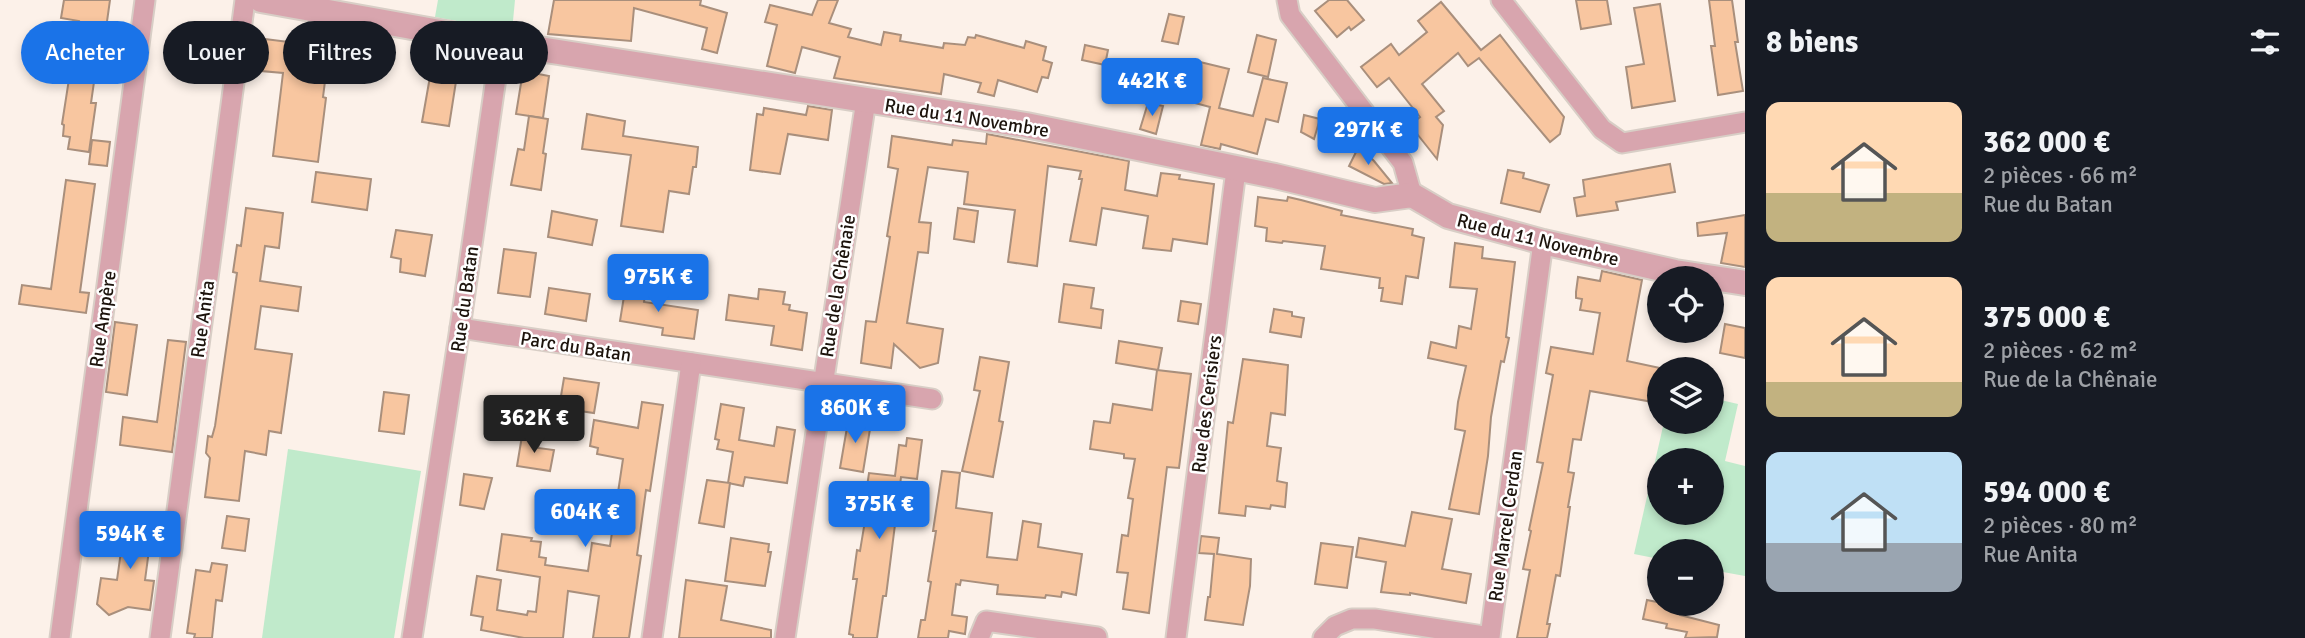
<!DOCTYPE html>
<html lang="fr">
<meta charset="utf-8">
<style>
body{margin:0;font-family:Signika,sans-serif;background:#20242c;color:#f1f3f6;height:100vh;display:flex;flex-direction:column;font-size:26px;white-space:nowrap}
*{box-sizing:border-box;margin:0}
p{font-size:23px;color:#9ea1a6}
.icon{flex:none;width:38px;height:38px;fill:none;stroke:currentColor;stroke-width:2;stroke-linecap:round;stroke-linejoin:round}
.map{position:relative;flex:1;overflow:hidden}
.side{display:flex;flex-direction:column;background:#171b24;width:560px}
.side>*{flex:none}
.guide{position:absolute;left:21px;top:21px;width:665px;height:63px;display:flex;gap:14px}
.buttons{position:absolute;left:1647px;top:266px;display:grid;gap:14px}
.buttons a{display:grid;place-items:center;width:77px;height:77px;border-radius:50%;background:#171b24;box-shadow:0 4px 10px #0003;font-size:35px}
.price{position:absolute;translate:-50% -60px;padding:0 16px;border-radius:7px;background:#1a73e8;color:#fff;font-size:23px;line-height:46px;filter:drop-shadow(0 2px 4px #0008)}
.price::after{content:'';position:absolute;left:50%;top:42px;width:21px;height:16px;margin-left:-10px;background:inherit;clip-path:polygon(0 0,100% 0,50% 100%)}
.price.on{background:#222;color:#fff}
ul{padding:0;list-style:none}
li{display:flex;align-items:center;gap:21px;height:175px;padding:0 21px}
li span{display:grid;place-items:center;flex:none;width:196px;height:140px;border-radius:14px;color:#555}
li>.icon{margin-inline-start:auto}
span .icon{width:84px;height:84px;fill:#fffc;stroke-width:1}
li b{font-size:30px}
h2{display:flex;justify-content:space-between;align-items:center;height:84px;padding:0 21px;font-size:30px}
.pill{padding:0 24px;border-radius:32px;background:#171b24;box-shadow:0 4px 10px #0003;font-size:24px;line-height:63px}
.pill.on{background:#1a73e8;color:#fff}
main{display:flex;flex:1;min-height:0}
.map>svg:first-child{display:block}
.green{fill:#c0eacb;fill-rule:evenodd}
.building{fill:#f8c6a0;stroke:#a98f7c;stroke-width:2}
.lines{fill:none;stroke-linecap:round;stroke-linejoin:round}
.minor-casing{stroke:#d8cec6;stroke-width:23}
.tertiary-casing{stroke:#d8cec6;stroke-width:28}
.minor{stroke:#d8a5ae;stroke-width:19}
.tertiary{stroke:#d8a5ae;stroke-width:24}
.labels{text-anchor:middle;stroke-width:5;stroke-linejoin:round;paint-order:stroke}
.street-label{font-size:19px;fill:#1d140d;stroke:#fff}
</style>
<main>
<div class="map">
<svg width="1745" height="638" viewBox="0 0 1745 638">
<rect width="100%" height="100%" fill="#fcf1e9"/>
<g class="green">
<polygon points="438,0 515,0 512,31 435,17"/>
<path d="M1712,398L1738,404L1725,461L1745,466V576L1712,570V551H1659V559L1634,554L1664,422H1712ZM1659,460H1712V513H1659Z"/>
<polygon points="288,449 421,471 394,638 262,638"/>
</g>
<g class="building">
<polygon points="64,0 110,0 103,50 75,46 79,21 61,18"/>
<polygon points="554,0 701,0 700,5 727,13 717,53 702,49 707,28 634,8 631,41 548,34"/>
<polygon points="818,0 838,0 829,23 851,29 848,37 881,45 884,32 901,35 900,41 943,48 944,43 965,45 968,37 975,38 976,35 1024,48 1026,41 1046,47 1043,60 1052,63 1048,78 1042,77 1037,92 998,80 994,96 978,92 981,83 944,74 941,94 834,78 840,57 802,47 795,73 767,66 777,25 765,22 770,5 812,15"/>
<polygon points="1329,0 1347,0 1364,20 1351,30 1349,27 1337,37 1315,11"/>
<polygon points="1576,0 1607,0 1611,24 1581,29"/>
<polygon points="1709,0 1732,0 1738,42 1735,42 1743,91 1718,95 1711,46 1715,46"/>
<polygon points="1441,2 1481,50 1500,35 1564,117 1560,134 1550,142 1479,58 1468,66 1458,53 1422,84 1444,111 1436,117 1443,125 1437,159 1410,125 1420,117 1389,78 1377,87 1361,67 1391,44 1399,55 1427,32 1418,21"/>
<polygon points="1660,4 1675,101 1632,108 1626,67 1644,64 1634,8"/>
<polygon points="1169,14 1184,17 1178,44 1162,41"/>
<polygon points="1257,35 1276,40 1268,77 1248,72"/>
<polygon points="265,39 304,44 305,39 330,42 323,97 326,98 318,162 273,156 283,73 261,71"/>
<polygon points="1085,45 1108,50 1105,65 1082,60"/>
<polygon points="1200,62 1229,69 1219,108 1253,116 1263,78 1287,83 1278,122 1266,119 1257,154 1221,144 1220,149 1201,145 1210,107 1195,103 1200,84 1196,83"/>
<polygon points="431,71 457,75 449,126 422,122"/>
<polygon points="523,71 549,76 543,118 516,114"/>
<polygon points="69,79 94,82 91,103 96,103 89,152 68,149 70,137 63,136 64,125 62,124"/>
<polygon points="1148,103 1163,106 1156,134 1140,129"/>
<polygon points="808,106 832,110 828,140 788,134 780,174 750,170 757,114 763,115 764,108 806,115"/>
<polygon points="587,114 625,121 623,136 698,147 696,167 693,167 689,194 669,191 663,232 621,226 631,155 582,149"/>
<polygon points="1304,115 1320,119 1314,139 1301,132"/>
<polygon points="529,116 548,119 543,153 546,154 541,190 511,185 518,149 524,150"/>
<polygon points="987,134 1129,161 1125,190 1157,196 1161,173 1180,175 1179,179 1214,184 1207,244 1173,239 1171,251 1143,248 1148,216 1102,208 1096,245 1070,241 1082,179 1079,179 1081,171 1048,166 1037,266 1008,262 1015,210 964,204 968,172 928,167 919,222 931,223 928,253 918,252 907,323 943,329 938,363 920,368 894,344 891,368 861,363 866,321 876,322 890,237 887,236 898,169 888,167 892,136 952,145 953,140 986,144"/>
<polygon points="92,140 110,142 107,166 89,164"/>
<polygon points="1359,146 1374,161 1392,183 1384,184 1349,166"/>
<polygon points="1670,164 1675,192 1616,202 1618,210 1577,216 1574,198 1585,196 1583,180"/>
<polygon points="1508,170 1524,173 1523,178 1549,185 1540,212 1501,203"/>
<polygon points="316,172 371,179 367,210 312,202"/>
<polygon points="66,180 95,184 80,292 89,293 86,313 19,304 22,285 51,289"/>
<polygon points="1258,197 1287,201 1288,197 1301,200 1342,211 1341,215 1413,229 1412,235 1424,238 1418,278 1406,276 1402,304 1381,301 1383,288 1379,288 1380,278 1321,269 1325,246 1283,241 1282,243 1266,241 1267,228 1255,226"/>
<polygon points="246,208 283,213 279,248 265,246 260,281 301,287 298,311 261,306 255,349 292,354 281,433 269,431 266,455 245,451 239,501 205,497 210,458 206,453 208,436 212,437 215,426 237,273 233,272 237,245 241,246"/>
<polygon points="958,208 978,211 974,242 954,239"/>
<polygon points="552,211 597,220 592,245 548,237"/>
<polygon points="1745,215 1745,267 1721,263 1727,233 1698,236 1697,223"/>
<polygon points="396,230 432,235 425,276 400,272 401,259 391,257"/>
<polygon points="1455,243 1483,247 1482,258 1515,262 1506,337 1509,338 1504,362 1501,361 1491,417 1488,456 1479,514 1449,509 1465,431 1455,429 1458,402 1466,366 1428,358 1431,342 1456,348 1459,326 1471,329 1477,289 1450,287"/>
<polygon points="504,249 536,253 530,297 498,293"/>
<polygon points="1602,271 1642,280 1627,361 1660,368 1653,402 1590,391 1581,440 1573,439 1568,472 1574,473 1568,507 1570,507 1560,576 1556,575 1547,624 1550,624 1547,638 1517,638 1530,570 1523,569 1531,531 1529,530 1543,463 1537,462 1553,375 1546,373 1551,347 1593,354 1600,313 1580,310 1582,299 1576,298 1576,292 1578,277 1600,281"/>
<polygon points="626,284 646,287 644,302 698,310 694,339 662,335 663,328 620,321"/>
<polygon points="1064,284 1094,288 1091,308 1103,310 1101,328 1059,322"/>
<polygon points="549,288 590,294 586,321 545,314"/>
<polygon points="759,289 785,292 783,304 790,305 789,310 807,313 802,350 771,345 774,326 726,320 729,295 758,299"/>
<polygon points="1181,301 1201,304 1198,324 1178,321"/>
<polygon points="1274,309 1292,312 1292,316 1304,318 1301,337 1270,332"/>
<polygon points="115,322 137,325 127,395 106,392"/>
<polygon points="1725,324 1745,328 1745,358 1720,353"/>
<polygon points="168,340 186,342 172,452 120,445 123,417 157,422"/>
<polygon points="1119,341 1162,348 1158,370 1116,363"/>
<polygon points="980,357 1009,362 999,421 1003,422 993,477 962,471 980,391 974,390"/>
<polygon points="1243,359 1288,365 1285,415 1271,413 1267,446 1281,448 1277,481 1287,483 1285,507 1271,505 1270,509 1246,506 1245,516 1219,513 1228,422 1233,423"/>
<polygon points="1157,370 1191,374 1179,468 1167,467 1149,613 1123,609 1128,573 1117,572 1122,535 1128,536 1133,499 1128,498 1135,459 1124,458 1124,454 1090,449 1094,421 1110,423 1113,404 1152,410"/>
<polygon points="564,378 599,383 594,413 559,408"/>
<polygon points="384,392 409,395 404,434 379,431"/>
<polygon points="642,402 663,405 650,491 646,490 637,555 641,556 629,638 593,638 599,596 568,591 563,638 524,638 481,630 483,617 471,615 477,576 501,580 497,610 527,615 528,611 536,612 540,577 497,570 502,534 532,538 531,541 541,542 539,557 546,558 545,565 588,571 592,543 610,546 623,459 597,454 598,448 590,446 594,420 638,428"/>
<polygon points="721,404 744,408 739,440 774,446 777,427 795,430 787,483 745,477 743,486 728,483 733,452 717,449 719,440 715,439"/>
<polygon points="849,416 868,419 866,429 870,429 863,472 840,468"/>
<polygon points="504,418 522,421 520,436 502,433"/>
<polygon points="522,436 540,439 538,448 554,450 550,471 517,466"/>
<polygon points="907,438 922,440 917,479 901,477 886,596 883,596 877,638 853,638 853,635 849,634 857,579 853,579 857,550 860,551 866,515 863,514 869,473 895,476 899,445 906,446"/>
<polygon points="942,471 960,473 956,508 992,513 987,557 1017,560 1023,521 1041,524 1038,547 1082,554 1076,595 1062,592 1061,597 1046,595 1045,598 997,594 998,585 961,580 960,585 956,584 952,615 967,617 965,634 949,631 948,638 918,638 921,620 925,620 931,582 928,581 936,531 933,531"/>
<polygon points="464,474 492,478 484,509 460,505"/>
<polygon points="707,480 730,483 724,527 699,523"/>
<polygon points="1412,512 1452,519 1442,569 1471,574 1466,603 1410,593 1410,595 1381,592 1386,562 1356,557 1359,538 1405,546"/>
<polygon points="126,516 153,520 145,580 154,581 150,610 128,607 109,615 97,604 101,578 117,580"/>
<polygon points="227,516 249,519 245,551 222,548"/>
<polygon points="1201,536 1219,538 1217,554 1251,559 1250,586 1243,625 1205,620 1208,597 1210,597 1214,554 1199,553"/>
<polygon points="731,538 769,544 768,552 771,552 765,586 725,581"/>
<polygon points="1321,543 1353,547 1347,588 1315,584"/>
<polygon points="212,563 227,565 222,601 216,600 212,638 194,638 195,634 187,633 196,570 210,572"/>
<polygon points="686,580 727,586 721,620 771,630 771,638 679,638"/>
<polygon points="1647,600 1682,607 1680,615 1719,625 1717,637 1685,638 1687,632 1666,628 1667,624 1643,619"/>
</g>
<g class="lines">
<defs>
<g id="minor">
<polyline points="1287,0 1290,15 1403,163 1412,195"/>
<polyline points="1501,0 1602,129 1622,143 1745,122"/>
<polyline points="460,328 932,399"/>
<polyline points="60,638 145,0"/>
<polyline points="160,638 245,0"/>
<polyline points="412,638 460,328 501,43"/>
<polyline points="652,638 691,363"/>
<polyline points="785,638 866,100"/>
<polyline points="979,638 986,621 1097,637"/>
<polyline points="1176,638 1236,170"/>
<polyline points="1323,638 1335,626 1352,619 1375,619 1490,637 1543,242"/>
</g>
<polyline id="tertiary" points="261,0 501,43 1026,125 1275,176 1375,200 1412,195 1448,216 1543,242 1675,272 1745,283"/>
</defs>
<use href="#minor" class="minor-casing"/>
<use href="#tertiary" class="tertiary-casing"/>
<use href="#minor" class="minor"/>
<use href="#tertiary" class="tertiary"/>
</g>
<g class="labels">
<g class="street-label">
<text transform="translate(967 117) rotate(9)" y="7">Rue du 11 Novembre</text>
<text transform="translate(1538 239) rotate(14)" y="7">Rue du 11 Novembre</text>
<text transform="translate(837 286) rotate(-81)" y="7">Rue de la Chênaie</text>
<text transform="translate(464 299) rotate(-82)" y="7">Rue du Batan</text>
<text transform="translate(102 319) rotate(-82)" y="7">Rue Ampère</text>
<text transform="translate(202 319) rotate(-82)" y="7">Rue Anita</text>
<text transform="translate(576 346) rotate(9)" y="7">Parc du Batan</text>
<text transform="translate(1206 404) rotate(-83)" y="7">Rue des Cerisiers</text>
<text transform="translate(1505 526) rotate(-82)" y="7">Rue Marcel Cerdan</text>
</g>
</g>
</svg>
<div class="buttons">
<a><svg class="icon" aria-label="locate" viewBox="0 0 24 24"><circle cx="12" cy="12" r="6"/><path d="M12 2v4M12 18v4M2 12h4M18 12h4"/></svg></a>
<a><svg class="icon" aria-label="layers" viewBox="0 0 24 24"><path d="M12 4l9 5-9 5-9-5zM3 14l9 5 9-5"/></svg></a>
<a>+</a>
<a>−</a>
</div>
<b class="price" style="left:1152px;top:118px">442K €</b>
<b class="price" style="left:1368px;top:167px">297K €</b>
<b class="price" style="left:658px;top:314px">975K €</b>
<b class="price" style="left:855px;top:445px">860K €</b>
<b class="price on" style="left:534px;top:455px">362K €</b>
<b class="price" style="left:879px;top:541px">375K €</b>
<b class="price" style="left:585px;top:549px">604K €</b>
<b class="price" style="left:130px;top:571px">594K €</b>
<div class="guide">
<a class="pill on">Acheter</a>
<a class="pill">Louer</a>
<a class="pill">Filtres</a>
<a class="pill">Nouveau</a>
</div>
</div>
<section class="side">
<h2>8 biens<svg class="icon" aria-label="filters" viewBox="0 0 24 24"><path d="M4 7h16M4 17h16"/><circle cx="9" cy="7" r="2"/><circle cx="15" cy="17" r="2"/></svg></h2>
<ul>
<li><span style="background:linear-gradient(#ffd9b3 65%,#c2b280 0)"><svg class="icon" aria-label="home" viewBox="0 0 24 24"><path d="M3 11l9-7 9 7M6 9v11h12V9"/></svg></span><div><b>362 000 €</b><p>2 pièces · 66 m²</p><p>Rue du Batan</p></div></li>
<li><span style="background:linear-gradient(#ffd9b3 75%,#c2b280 0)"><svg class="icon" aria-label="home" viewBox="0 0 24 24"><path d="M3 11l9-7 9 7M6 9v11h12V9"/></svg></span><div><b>375 000 €</b><p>2 pièces · 62 m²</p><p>Rue de la Chênaie</p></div></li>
<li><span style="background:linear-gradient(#bfe0f5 65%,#9aa5b1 0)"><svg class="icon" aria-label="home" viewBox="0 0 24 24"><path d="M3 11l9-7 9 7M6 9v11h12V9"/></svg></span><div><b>594 000 €</b><p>2 pièces · 80 m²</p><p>Rue Anita</p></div></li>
</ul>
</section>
</main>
